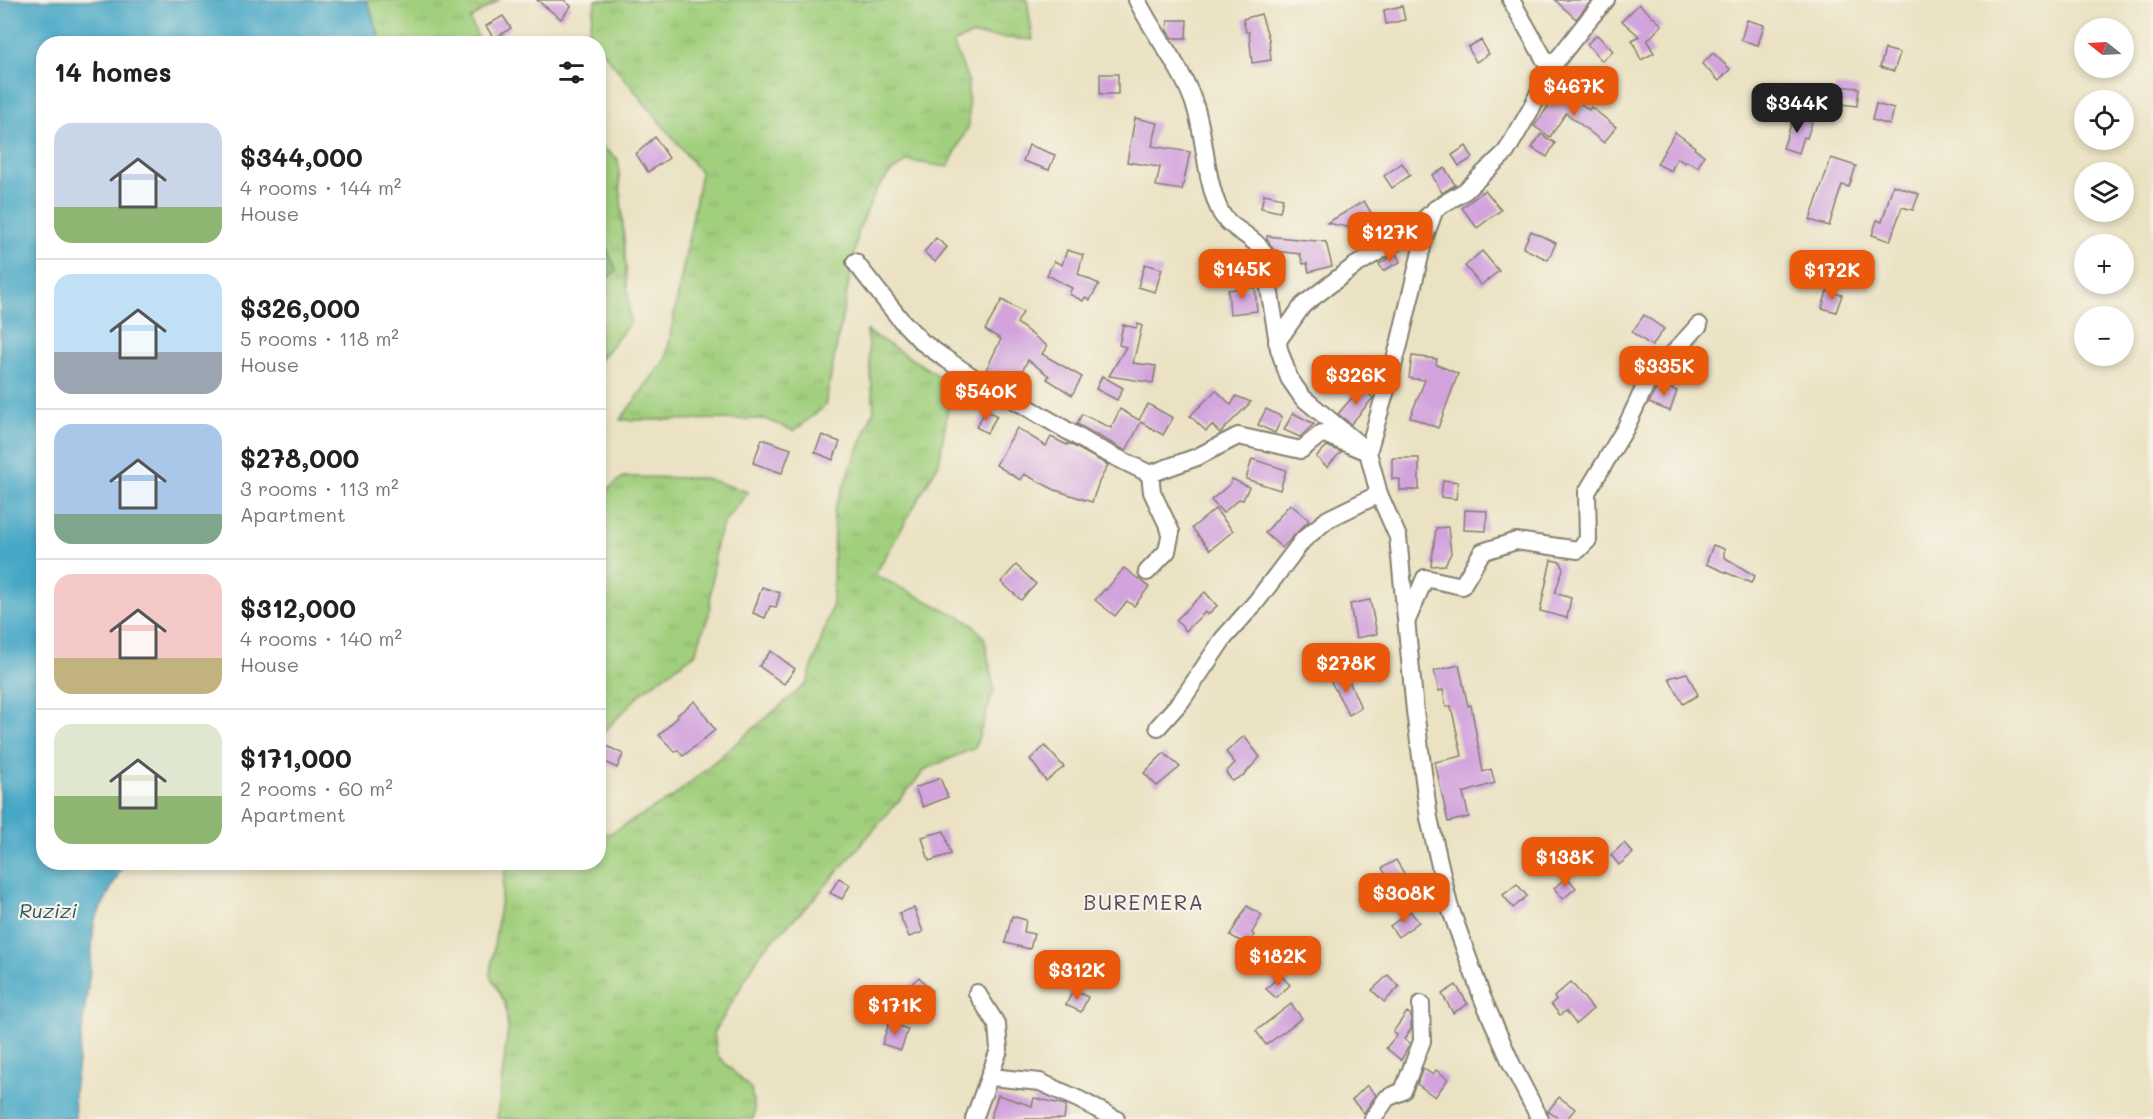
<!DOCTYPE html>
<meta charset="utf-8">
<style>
body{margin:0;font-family:Mali,sans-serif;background:#f6f6f6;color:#222;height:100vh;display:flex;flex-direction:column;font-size:22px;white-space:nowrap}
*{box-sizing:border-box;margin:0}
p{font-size:20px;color:#767676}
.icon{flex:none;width:33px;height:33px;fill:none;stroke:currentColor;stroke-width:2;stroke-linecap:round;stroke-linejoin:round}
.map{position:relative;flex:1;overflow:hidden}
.sheet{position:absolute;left:36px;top:36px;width:570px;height:834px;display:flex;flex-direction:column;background:#fff;border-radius:24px;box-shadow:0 3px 9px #0003}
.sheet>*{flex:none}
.needle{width:39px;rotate:288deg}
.controls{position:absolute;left:2074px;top:18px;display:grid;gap:12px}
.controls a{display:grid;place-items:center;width:60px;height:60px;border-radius:50%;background:#fff;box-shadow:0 3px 9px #0003;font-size:30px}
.price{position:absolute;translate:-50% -51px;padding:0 14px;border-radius:12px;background:#ea580c;color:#fff;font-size:20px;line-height:39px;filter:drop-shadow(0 2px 3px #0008)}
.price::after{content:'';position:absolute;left:50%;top:36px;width:18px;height:14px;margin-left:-9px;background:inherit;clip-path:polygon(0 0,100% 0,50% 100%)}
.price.on{background:#222;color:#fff}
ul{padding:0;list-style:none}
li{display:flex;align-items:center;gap:18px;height:150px;padding:0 18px}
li+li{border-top:2px solid #e0e0e0}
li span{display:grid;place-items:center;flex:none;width:168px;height:120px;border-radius:18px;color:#555}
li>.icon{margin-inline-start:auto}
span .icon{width:72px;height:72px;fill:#fffc;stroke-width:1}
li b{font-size:26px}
h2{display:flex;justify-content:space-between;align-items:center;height:72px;padding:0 18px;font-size:26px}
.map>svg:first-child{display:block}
.grass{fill:url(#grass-tufts);stroke:#5e764c;stroke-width:1.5}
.forest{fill:url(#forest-crowns);stroke:#4e6744;stroke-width:1.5}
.water{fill:#47a7c6;stroke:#326271;stroke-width:1.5}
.building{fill:#d2a3dd}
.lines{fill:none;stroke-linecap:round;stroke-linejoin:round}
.street-casing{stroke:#847f70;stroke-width:20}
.street{stroke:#fff;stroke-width:16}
.labels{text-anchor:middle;stroke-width:4.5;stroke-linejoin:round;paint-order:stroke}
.water-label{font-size:20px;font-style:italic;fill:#2f5b68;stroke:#f7f3e8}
.quarter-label{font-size:21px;letter-spacing:1.5px;fill:#5c4b60;stroke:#f7f3e8}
</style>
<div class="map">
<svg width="2153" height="1119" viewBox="0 0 2153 1119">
<defs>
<pattern id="grass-tufts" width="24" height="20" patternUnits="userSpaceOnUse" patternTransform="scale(1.5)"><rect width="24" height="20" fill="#a1cf7d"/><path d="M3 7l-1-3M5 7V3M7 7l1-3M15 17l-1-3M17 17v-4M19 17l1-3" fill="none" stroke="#8ab16b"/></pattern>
<pattern id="forest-crowns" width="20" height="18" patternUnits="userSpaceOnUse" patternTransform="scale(1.5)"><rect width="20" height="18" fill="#80b26c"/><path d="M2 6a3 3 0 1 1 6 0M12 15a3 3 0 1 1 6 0" fill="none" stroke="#689058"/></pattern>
</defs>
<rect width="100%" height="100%" fill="#f7f3e8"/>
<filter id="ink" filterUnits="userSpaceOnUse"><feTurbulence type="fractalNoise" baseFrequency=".0167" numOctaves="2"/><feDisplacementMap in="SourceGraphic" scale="12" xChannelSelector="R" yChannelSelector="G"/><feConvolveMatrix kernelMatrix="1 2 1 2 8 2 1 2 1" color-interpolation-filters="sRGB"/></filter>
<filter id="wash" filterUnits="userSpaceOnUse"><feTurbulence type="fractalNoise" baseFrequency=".008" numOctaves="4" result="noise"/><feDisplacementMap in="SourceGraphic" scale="24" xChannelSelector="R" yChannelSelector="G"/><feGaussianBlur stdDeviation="1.35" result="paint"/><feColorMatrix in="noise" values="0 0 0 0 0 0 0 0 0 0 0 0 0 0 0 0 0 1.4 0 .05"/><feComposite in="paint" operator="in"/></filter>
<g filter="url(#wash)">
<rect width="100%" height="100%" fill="#ebe2c3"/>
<g class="grass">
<polygon points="367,0 499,0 470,19 481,44 379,43 380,38"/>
<polygon points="596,0 1027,0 1033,40 971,35 953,43 968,80 969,125 948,167 908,161 891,172 876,190 859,229 825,406 794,431 765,419 620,420 666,358 701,173 599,47 598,44 596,43 588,34"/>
<polygon points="599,145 618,159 630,323 599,361 599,284 616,271 599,230"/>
<polygon points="867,331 952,384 939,463 875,575 970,622 984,637 994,689 975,748 926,769 814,899 761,952 714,1033 717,1055 751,1089 755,1112 753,1119 497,1119 508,1029 505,1003 490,975 506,863 598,862 599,835 611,833 673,797 807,683 833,603 834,510 874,410"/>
<polygon points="623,477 704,478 748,492 723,524 716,543 709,614 695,654 643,691 599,737 599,496"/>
</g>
<polygon class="forest" points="598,230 617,271 599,284 598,284"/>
<polygon class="water" points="0,0 367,0 380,38 379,44 44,44 44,862 124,863 94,922 90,970 74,1092 75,1119 0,1119"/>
<g id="blocks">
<g class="building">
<polygon points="537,0 564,0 571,6 561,19"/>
<polygon points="1555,0 1592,0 1576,19"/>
<polygon points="1639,4 1662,25 1647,41 1654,53 1641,60 1632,40 1639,36 1622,21"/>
<polygon points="1402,6 1405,20 1386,24 1384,10"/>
<polygon points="1261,14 1269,39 1271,60 1252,63 1249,32 1246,32 1243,19"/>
<polygon points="503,16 511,28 494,39 486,26"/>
<polygon points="1168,20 1187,20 1186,38 1172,38 1167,31"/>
<polygon points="1747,20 1764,25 1758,45 1741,40"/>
<polygon points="1597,35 1613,51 1602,61 1587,44"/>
<polygon points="1481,40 1489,54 1476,62 1468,47"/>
<polygon points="1885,49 1900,53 1894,71 1880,67"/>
<polygon points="1713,53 1730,69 1719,81 1702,64"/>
<rect x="1100" y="74" width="18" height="20"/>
<polygon points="1835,86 1859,88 1857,106 1833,103"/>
<polygon points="1561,89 1589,110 1591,107 1616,127 1604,143 1566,113 1550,137 1534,126"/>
<polygon points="1876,104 1894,109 1890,125 1872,120"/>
<polygon points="1794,116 1812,122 1807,138 1804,137 1799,153 1783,148"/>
<polygon points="1135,118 1158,123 1152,146 1190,152 1182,190 1156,186 1160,167 1127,162"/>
<polygon points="1675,132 1695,147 1694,149 1704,155 1698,167 1686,161 1685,163 1677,158 1671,171 1657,164"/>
<polygon points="1541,134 1555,143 1547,157 1532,148"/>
<polygon points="655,137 669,158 648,172 636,154"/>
<polygon points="1029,145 1055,155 1049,170 1023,161"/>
<polygon points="1466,146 1473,158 1459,166 1452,155"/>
<polygon points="1831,158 1856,166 1849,187 1842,185 1829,226 1810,220"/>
<polygon points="1402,163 1410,175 1392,188 1384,176"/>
<polygon points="1445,168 1455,185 1442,193 1432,175"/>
<polygon points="1893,185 1919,194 1913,210 1902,207 1890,241 1872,235 1877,220 1882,222"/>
<polygon points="1485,190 1501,210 1477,228 1462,208"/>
<polygon points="1264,194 1283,198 1280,212 1261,208"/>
<polygon points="1364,201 1385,236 1368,245 1362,235 1363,231 1354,227 1352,228 1327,223"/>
<polygon points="1531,231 1556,243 1548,260 1523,248"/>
<polygon points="1267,236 1326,242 1332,266 1309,272 1307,263 1303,264 1300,254 1274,251 1267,239"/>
<polygon points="936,238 947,247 935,262 924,252"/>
<polygon points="1067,250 1083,255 1078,274 1099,284 1090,300 1085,297 1083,301 1069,294 1072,288 1047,275 1054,261 1062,265"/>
<polygon points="1482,251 1499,271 1481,285 1465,266"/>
<polygon points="1396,254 1400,262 1383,271 1379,264"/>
<polygon points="1145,264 1162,269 1155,292 1138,287"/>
<polygon points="1255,287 1257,311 1230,314 1228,290"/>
<polygon points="1827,291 1842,295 1836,312 1822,308"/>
<polygon points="1002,300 1023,312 1017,323 1047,346 1042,354 1082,377 1072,395 1047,379 1049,376 1028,360 1013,388 985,372 1001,339 985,330"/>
<polygon points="1644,315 1664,329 1652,346 1632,332"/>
<polygon points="1138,324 1142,326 1133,363 1156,366 1153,383 1109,376 1126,347 1119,345 1123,325 1136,328"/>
<polygon points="1412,356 1437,359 1436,364 1458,374 1438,428 1410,417 1425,380 1409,378"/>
<polygon points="1102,376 1123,388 1117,400 1096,389"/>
<polygon points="1659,384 1677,391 1670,411 1649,403"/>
<polygon points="1361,387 1373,398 1351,424 1338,414"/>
<polygon points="1216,390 1231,405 1236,396 1251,402 1220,433 1212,425 1206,431 1190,416"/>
<polygon points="1148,404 1173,418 1163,435 1141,422 1126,451 1077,424 1082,414 1111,428 1120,409 1139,420"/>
<polygon points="1266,409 1282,417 1275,433 1258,425"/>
<polygon points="986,410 997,416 987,433 976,427"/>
<polygon points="1293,413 1314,424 1300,437 1284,430"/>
<polygon points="1017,428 1046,446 1051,437 1067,445 1068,443 1108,465 1099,482 1092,502 1055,490 1024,474 1020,480 996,465"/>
<polygon points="822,435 840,442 833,460 815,452"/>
<polygon points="762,439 791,449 782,473 753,463"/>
<polygon points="1327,446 1341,452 1327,467 1316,457"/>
<polygon points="1392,458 1419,458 1419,490 1400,490 1400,479 1392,479"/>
<polygon points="1252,459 1286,470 1280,490 1246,479"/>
<polygon points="1232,479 1249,487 1243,500 1239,499 1223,513 1211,500 1229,485"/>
<polygon points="1443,480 1458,482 1456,499 1441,497"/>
<polygon points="1290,504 1309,520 1282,548 1265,533"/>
<polygon points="1215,509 1233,531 1210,550 1192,528"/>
<polygon points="1465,510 1487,511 1486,531 1464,530"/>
<polygon points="1448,527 1451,553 1445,565 1431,566 1436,528"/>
<polygon points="1713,545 1724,549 1724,557 1755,576 1751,583 1706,564"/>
<polygon points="1551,560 1561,562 1563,569 1555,593 1571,598 1567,618 1540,611"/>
<polygon points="1016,565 1036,584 1021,600 1001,582"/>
<polygon points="1124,568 1149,587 1134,606 1127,601 1115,616 1095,600 1105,589 1106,590"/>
<polygon points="762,587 780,593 776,607 770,606 765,618 753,613"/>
<polygon points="1205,592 1217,606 1207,615 1205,612 1186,631 1176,620"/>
<polygon points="1370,600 1377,634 1356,638 1350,604"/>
<polygon points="771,651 795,669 784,684 759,666"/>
<polygon points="1459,665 1468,706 1471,705 1483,772 1491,769 1495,783 1463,793 1469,817 1448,822 1435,762 1462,756 1451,706 1446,707 1443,690 1439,691 1434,671"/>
<polygon points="1687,673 1698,695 1683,704 1669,678"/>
<polygon points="1346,674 1361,708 1349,715 1330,680"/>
<polygon points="695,701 715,730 683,756 678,750 675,752 659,735 678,717 677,715"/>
<polygon points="1244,736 1260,757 1244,775 1232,781 1226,772 1235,763 1226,752"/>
<polygon points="605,745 623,754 617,768 599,759"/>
<polygon points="1045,746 1064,767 1046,781 1030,759"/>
<polygon points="1164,753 1180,767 1157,786 1144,773"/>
<polygon points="940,778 948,797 923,807 915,788"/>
<polygon points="944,831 951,854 929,861 922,837"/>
<polygon points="1624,843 1633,853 1619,865 1611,855"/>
<polygon points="1396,860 1408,880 1393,888 1382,868"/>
<polygon points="1567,877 1576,888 1563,899 1554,888"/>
<polygon points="839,878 850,885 842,899 830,893"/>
<polygon points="1517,884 1527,896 1513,908 1503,895"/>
<polygon points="1247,906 1262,915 1252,933 1254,935 1248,946 1230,935"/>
<polygon points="914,908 923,932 909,937 899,913"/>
<polygon points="1410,911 1419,922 1398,937 1390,926"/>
<polygon points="1012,916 1026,920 1024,932 1034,934 1030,949 1005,943"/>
<polygon points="1280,975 1290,985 1276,998 1266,989"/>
<polygon points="1388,975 1399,987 1384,1002 1372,990"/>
<polygon points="919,977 932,991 921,1003 907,988"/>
<polygon points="1571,982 1593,1009 1576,1024 1566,1011 1560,1015 1551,1004 1556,1000 1554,997"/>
<polygon points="1456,985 1468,1004 1453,1013 1442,994"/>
<polygon points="1073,990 1088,997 1081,1012 1066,1005"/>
<polygon points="1291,1004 1302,1018 1266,1045 1256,1031"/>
<polygon points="1407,1012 1411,1015 1411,1029 1404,1039 1410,1044 1401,1060 1386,1048 1397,1035 1393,1032"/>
<polygon points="889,1023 908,1029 901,1050 882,1044"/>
<polygon points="1423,1068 1433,1075 1436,1070 1448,1079 1435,1097 1417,1084"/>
<polygon points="1367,1085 1376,1095 1364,1113 1352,1100"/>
<polygon points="998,1095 1032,1106 1034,1098 1066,1105 1064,1119 990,1119"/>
<polygon points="1559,1097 1575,1109 1567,1119 1559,1119 1548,1111"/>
</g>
</g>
</g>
<g filter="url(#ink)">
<use href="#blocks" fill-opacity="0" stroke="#847f70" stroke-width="1.5"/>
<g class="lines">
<defs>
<g id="street">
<path d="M1137,0C1155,37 1184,69 1196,109C1206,142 1205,179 1220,211C1228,228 1251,234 1263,251L1279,349L1289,378L1302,397L1368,452L1379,494L1398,537L1415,711L1429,818L1449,905L1482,997L1512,1065L1540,1119"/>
<polyline points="1511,0 1550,69"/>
<polyline points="855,262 900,319 922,342 943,357 983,384 1025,406 1097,448 1150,474"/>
<polyline points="1277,342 1303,305 1353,267 1384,248 1407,236 1430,214"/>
<polyline points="1147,572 1167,551 1171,532 1152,492 1150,474 1197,457 1238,436 1301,450 1322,433 1368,452 1399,345 1424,239 1435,209 1465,191 1506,152 1531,109 1550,69 1590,18 1606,0"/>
<polyline points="1407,620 1425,578 1462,586 1482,552 1516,541 1578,550 1588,540 1587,492 1625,429 1647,382 1699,325"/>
<polyline points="1158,727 1182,700 1223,639 1256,602 1303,540 1328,519 1379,494"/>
<polyline points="991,1077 1040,1082 1080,1100 1116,1119"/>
<polyline points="974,1119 999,1050 997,1025 977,993"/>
<polyline points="1373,1119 1387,1098 1403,1091 1422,1041 1421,1004"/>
</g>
</defs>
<use href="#street" class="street-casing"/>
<use href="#street" class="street"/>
</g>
</g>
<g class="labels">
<g class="water-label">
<text x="48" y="918">Ruzizi</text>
</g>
<g class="quarter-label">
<text x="1144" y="910">BUREMERA</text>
</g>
</g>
</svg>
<div class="controls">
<a><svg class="needle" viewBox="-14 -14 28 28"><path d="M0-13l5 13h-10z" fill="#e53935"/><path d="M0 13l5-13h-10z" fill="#767676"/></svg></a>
<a><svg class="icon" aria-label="locate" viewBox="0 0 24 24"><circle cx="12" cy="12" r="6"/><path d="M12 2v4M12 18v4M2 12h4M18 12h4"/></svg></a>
<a><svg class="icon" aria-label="layers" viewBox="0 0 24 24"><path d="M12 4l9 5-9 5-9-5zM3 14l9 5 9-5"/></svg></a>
<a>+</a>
<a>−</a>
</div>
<b class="price" style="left:1574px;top:117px">$467K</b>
<b class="price on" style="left:1797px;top:134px">$344K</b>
<b class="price" style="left:1390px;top:263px">$127K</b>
<b class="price" style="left:1242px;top:300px">$145K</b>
<b class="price" style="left:1832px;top:301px">$172K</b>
<b class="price" style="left:1664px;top:397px">$335K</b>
<b class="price" style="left:1356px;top:406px">$326K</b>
<b class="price" style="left:986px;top:422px">$540K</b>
<b class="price" style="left:1346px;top:694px">$278K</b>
<b class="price" style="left:1565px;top:888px">$138K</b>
<b class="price" style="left:1404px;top:924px">$308K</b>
<b class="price" style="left:1278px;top:987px">$182K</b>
<b class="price" style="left:1077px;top:1001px">$312K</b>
<b class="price" style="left:895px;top:1036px">$171K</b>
<section class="sheet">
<h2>14 homes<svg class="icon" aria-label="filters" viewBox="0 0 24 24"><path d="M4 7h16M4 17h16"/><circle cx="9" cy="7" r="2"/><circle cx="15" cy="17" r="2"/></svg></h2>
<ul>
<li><span style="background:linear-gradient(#c9d6e8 70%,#8fb573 0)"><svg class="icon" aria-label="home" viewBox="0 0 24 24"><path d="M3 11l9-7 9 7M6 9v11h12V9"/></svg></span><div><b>$344,000</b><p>4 rooms · 144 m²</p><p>House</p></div></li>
<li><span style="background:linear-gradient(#bfe0f5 65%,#9aa5b1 0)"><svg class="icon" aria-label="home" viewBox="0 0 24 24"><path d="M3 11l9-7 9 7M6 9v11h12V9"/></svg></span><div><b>$326,000</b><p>5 rooms · 118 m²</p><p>House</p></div></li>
<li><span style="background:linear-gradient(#a9c7e8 75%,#7fa58c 0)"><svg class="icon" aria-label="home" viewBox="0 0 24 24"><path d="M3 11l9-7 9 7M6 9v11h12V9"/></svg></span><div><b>$278,000</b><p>3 rooms · 113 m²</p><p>Apartment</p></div></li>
<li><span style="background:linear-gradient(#f6c9c9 70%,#c2b280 0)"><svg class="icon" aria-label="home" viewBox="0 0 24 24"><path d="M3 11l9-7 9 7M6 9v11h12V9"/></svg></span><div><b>$312,000</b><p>4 rooms · 140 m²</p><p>House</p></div></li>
<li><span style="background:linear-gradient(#dfe7d0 60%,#8fb573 0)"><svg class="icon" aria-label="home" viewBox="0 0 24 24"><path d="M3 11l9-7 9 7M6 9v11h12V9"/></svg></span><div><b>$171,000</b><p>2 rooms · 60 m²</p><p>Apartment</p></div></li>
</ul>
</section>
</div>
